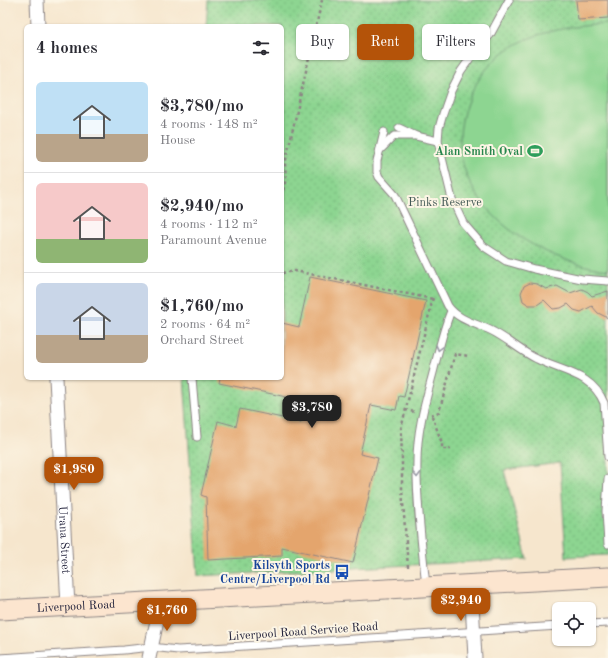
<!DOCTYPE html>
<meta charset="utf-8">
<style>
body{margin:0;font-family:"Old Standard TT",serif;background:#f2f2f3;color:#2b2b33;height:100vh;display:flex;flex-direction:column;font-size:15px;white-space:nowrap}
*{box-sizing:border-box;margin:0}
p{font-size:13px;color:#7c7c81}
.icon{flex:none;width:22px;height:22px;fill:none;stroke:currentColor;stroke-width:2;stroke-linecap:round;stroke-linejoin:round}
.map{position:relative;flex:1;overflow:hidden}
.drawer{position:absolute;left:24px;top:24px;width:260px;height:356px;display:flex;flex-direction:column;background:#fff;border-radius:6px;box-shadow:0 1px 3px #0004}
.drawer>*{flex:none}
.guide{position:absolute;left:296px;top:24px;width:252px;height:36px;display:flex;gap:8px}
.fabs{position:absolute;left:552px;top:602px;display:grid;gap:8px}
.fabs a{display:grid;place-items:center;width:44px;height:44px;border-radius:6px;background:#fff;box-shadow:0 1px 3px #0004;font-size:20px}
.price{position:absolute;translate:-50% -34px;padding:0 9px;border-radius:8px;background:#b45309;color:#fff;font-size:13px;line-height:26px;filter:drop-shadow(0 1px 2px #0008)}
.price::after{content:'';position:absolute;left:50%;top:24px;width:12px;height:9px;margin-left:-6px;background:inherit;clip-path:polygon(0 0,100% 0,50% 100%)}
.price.active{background:#222;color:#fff}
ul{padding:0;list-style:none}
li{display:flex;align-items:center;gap:12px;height:100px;padding:0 12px}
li+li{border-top:1px solid #e1e1e2}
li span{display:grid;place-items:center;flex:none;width:112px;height:80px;border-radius:6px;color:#555}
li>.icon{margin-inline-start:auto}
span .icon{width:48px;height:48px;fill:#fffc;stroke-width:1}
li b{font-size:17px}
h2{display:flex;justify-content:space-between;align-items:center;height:48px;padding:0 12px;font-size:17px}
.tag{padding:0 14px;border-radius:6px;background:#fff;box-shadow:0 1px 3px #0004;font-size:14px;line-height:36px}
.tag.active{background:#b45309;color:#fff}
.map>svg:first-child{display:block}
.park{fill:url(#park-dots);stroke:#587c66}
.pitch{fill:#8dd591;stroke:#587c66}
.building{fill:#e4a56d}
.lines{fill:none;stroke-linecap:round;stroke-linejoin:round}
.service-casing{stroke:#8c8484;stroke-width:9}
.minor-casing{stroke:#8c8484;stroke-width:15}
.secondary-casing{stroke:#8c8484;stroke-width:21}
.path{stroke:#8c8484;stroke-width:2.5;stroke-dasharray:3 3;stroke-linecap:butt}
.service{stroke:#fff;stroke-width:7}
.minor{stroke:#fff;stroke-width:13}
.secondary{stroke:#fce5cf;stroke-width:19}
.oneway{stroke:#9c9ca7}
.labels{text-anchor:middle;stroke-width:4;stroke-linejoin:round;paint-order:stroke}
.leisure-label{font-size:12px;font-weight:bold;fill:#27864d;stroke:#fcf5e5;text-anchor:end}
.park-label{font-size:12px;fill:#425855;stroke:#fcf5e5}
.street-label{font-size:12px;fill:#22223b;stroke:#fcf5e5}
.transit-label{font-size:12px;font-weight:bold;fill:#164399;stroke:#fcf5e5;text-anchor:end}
</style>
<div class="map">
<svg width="608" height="658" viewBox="0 0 608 658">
<defs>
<pattern id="park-dots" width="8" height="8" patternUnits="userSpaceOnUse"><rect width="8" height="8" fill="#8dd591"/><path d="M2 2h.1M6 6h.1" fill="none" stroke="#79b77e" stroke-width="1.8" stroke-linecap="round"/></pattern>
</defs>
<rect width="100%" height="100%" fill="#fcf5e5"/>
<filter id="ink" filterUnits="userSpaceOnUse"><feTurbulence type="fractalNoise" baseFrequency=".025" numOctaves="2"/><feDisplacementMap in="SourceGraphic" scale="8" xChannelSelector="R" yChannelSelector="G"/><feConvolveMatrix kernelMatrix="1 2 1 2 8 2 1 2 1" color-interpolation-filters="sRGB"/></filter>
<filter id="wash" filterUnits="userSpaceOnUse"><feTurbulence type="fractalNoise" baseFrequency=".012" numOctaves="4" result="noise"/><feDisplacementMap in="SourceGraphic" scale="16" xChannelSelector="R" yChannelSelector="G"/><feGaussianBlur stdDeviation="0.9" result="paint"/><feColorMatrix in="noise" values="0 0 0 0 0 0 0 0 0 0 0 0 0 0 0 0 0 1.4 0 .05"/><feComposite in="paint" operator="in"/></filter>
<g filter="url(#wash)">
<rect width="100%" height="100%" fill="#f6e6cd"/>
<polygon class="park" points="208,0 608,0 608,555 566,557 560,463 504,470 527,559 198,576 184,378 282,378 282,26 206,26"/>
<path class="pitch" d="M608,24V270C529,260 433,194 467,103C477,78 493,56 517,44C545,29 576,26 608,24Z"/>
<g id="blocks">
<g class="building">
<polygon points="576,0 608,0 608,18 578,20"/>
<polygon points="310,277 426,301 404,397 399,396 396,410 371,405 360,454 378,458 353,563 282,547 282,556 208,560 206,497 201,495 218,421 236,426 240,409 301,422 306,401 219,383 220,378 282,378 282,323 299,327"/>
<polygon points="530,283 537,284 546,289 557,286 570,293 582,289 588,292 592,296 608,291 608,318 598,313 592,306 581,312 574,310 568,304 561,308 553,309 544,300 537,305 529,305 523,301 521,293 524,286"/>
</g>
</g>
</g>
<g filter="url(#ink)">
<use href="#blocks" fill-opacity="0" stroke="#8c8484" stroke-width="1"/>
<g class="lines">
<defs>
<g id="service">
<polyline points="509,0 490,35 476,50 461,71 451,91 443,114 439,128 438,141 452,199 463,223 483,246 506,261 534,269 582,279 608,281"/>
<polyline points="399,128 416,136 438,141"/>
<path d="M384,132L377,161V172L379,177L395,195L448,306C458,320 475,323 490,330C507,338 520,351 537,359C562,372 592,373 604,403L608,457"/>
<polyline points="395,136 413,136"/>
<polyline points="380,150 393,137"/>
<polyline points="192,378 197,437"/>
<polyline points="608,479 606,511 608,544"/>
<path d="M426,586C422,546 416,501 417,461C417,429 426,400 434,369C439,349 443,330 451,311"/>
<polyline points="589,624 608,623"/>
<polyline points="0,658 124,650 151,647 178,650 196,649 559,626"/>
</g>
<g id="minor">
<polyline points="37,0 38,26"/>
<path id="s1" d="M56,378L68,606"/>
<polyline points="471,584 475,658"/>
<polyline points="149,658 161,602"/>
</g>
<g id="secondary">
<path id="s2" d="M0,610L608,577"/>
</g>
</defs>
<use href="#service" class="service-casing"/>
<use href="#minor" class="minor-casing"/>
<use href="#secondary" class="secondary-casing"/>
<g class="path">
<polyline points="282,196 286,178 285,164 322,0"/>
<polyline points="282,273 295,271 433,299"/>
<polyline points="405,410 415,412"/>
<polyline points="431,415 439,412 455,354 469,356"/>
<polyline points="432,416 442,443 442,449 451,449"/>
<polyline points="408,567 402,490 402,460 401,429 433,298"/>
</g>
<use href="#service" class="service"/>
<use href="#minor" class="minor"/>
<use href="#secondary" class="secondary"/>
</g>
<defs><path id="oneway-chevron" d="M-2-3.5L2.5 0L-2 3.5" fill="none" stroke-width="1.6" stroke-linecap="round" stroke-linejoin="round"/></defs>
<g class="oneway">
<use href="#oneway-chevron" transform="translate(439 348) rotate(105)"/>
<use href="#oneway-chevron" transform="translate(417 475) rotate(88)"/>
</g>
</g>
<defs>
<symbol id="stadium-bare" viewBox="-9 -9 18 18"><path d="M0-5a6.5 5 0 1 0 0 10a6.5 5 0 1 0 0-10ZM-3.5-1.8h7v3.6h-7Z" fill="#2e9e5b" stroke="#fcf5e5" stroke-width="2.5" paint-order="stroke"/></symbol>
<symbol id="bus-bare" viewBox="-9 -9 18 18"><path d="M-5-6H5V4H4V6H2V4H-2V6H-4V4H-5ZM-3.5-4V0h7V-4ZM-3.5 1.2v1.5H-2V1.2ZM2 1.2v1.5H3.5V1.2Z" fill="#1a4fb4" stroke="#fcf5e5" stroke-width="2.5" paint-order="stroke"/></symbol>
</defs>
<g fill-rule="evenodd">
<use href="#stadium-bare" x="524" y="140" width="22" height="22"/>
<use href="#bus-bare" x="331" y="561" width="22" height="22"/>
</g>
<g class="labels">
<g class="leisure-label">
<text x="523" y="155">Alan Smith Oval</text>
</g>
<g class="park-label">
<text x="445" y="206">Pinks Reserve</text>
</g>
<g class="street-label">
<text dy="4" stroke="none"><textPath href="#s1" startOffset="162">Urana Street</textPath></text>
<text dy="4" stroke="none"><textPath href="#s2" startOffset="76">Liverpool Road</textPath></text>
<text transform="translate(303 631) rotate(-4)" y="4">Liverpool Road Service Road</text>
</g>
<g class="transit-label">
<text x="330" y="569">Kilsyth Sports<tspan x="330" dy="14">Centre/Liverpool Rd</tspan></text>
</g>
</g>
</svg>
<div class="fabs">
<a><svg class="icon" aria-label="locate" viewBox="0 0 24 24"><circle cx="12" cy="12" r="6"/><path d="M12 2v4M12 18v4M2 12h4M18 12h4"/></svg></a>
</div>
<b class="price active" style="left:312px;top:429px">$3,780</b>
<b class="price" style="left:74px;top:491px">$1,980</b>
<b class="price" style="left:461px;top:622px">$2,940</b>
<b class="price" style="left:167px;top:632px">$1,760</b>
<div class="guide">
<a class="tag">Buy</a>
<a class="tag active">Rent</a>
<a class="tag">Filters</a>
</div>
<section class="drawer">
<h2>4 homes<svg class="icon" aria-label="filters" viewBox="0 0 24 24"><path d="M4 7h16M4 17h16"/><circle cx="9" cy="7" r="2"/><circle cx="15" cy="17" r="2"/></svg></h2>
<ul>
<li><span style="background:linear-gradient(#bfe0f5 65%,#b9a48a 0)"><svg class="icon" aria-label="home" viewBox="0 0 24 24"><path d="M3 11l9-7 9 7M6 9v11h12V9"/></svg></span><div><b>$3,780/mo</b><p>4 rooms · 148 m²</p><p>House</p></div></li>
<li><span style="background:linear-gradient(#f6c9c9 70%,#8fb573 0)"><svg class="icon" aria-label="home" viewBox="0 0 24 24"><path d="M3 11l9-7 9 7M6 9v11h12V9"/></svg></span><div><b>$2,940/mo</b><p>4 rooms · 112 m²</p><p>Paramount Avenue</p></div></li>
<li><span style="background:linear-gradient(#c9d6e8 65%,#b9a48a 0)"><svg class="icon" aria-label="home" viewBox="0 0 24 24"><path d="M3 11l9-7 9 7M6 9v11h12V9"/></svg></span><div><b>$1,760/mo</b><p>2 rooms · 64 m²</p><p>Orchard Street</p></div></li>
</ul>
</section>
</div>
